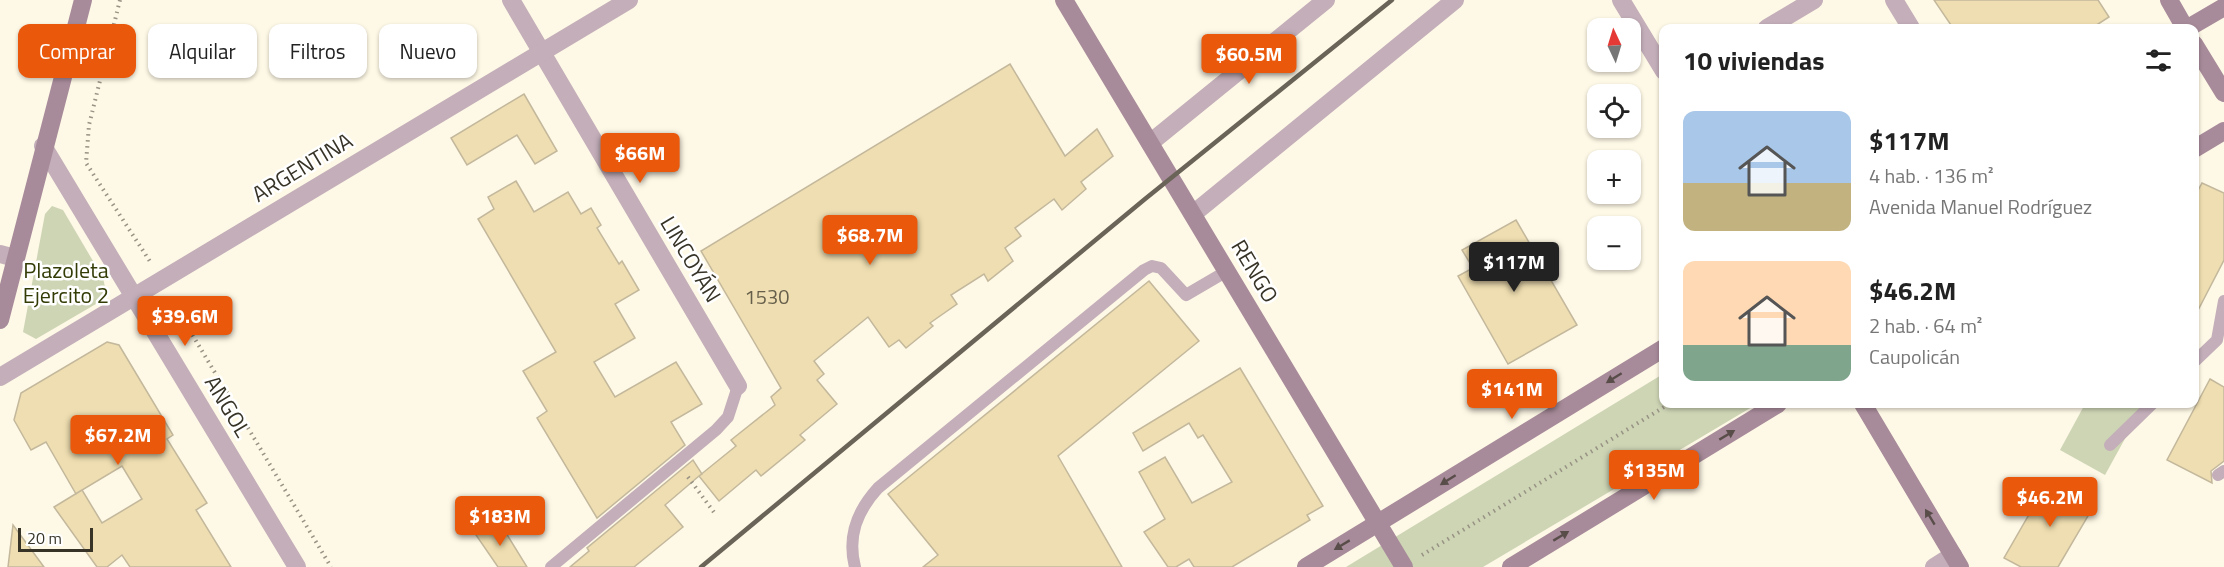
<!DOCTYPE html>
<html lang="es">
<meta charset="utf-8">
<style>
body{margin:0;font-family:"Titillium Web",sans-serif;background:#f2f2f2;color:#222;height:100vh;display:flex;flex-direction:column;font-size:22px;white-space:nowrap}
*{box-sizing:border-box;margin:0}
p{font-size:20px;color:#767676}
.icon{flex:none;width:33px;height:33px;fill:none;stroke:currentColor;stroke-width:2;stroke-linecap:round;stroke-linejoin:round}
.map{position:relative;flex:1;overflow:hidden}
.side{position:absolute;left:1659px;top:24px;width:540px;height:384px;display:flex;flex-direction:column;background:#fff;border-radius:12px;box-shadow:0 2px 4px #0004}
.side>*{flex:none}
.banner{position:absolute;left:18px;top:24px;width:570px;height:54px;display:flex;gap:12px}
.needle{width:39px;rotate:356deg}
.buttons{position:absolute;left:1587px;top:18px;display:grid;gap:12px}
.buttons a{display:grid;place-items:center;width:54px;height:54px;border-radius:12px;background:#fff;box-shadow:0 2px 4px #0004;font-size:30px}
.scale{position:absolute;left:18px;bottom:15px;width:75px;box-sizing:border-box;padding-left:6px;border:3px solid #373327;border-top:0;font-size:16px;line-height:21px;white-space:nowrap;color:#373327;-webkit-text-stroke:4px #fff;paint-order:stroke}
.price{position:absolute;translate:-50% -51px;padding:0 14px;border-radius:6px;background:#ea580c;color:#fff;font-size:20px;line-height:39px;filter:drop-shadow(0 2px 3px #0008)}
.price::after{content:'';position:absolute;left:50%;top:36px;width:18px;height:14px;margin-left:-9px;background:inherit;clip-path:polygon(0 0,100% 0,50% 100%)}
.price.current{background:#222;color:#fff}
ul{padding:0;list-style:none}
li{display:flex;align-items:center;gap:18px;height:150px;padding:0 24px}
li span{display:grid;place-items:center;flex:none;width:168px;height:120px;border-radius:12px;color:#555}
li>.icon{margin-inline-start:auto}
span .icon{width:72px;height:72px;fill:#fffc;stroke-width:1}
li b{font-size:26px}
h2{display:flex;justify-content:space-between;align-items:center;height:72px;padding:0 24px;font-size:26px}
.pill{padding:0 21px;border-radius:12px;background:#fff;box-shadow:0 2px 4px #0004;font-size:21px;line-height:54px}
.pill.current{background:#ea580c;color:#fff}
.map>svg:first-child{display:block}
.park{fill:#ced5b5}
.building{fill:#efdeb1;stroke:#c3b89c;stroke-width:1.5;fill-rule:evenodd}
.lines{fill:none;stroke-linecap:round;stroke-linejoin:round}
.path{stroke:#989384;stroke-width:4;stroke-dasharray:1.5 4.5;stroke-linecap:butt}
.lane{stroke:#c3aeb9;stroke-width:12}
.street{stroke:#c3aeb9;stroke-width:18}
.secondary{stroke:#a88b9a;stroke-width:18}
.rail{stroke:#696457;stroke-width:4.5}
.oneway{fill:#594d4a}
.labels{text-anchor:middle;stroke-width:5;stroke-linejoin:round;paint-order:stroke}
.number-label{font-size:20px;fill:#655e4a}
.street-label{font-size:22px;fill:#373327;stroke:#fff}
.park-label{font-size:22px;fill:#343c06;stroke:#fff}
</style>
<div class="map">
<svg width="2224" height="567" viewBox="0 0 2224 567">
<rect width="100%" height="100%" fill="#fef8e6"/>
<g class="park">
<polygon points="52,206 63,210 103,278 105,287 101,301 36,339 23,332 45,214"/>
<polygon points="1663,374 1664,404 1757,404 1483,567 1346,567"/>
<polygon points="2085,404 2144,404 2105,475 2060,450"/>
</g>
<g class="building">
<polygon points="1934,0 2098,0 2109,17 2092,28 1953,28"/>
<polygon points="1010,64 1065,156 1097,129 1113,156 1081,182 1086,189 1062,210 1054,199 1015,228 1021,236 1005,248 1013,261 988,281 984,274 951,295 957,304 930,323 933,326 906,348 899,340 889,347 868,317 814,361 824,374 817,380 837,404 800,435 805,440 761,476 756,470 719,501 699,476 665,505 683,527 634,567 570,567 589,551 587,548 693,460 702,474 699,476 736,446 731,440 775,405 771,397 781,388 701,251"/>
<polygon points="524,94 557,151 535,164 517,135 467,165 451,138"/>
<polygon points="516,181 534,212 568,192 581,214 591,208 601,225 597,228 619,264 622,261 639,290 615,304 635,338 594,362 615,397 676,362 702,404 671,422 685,445 597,518 537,418 547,411 523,371 556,352 478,219 494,209 488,197"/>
<polygon points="2202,183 2224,193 2224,260 2194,318 2194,198"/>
<polygon points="1516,220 1577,325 1508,364 1458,276 1473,268 1462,250"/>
<polygon points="1149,281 1199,341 1058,456 1122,567 923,567 938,555 888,494"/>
<path d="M107,342L119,345L173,435L167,439L207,503L196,510L231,567H130L122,555L107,567H97L54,507L82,490L76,494L46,442L31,450L14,420L21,393ZM122,466L142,499L102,523L82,490Z"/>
<polygon points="1240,368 1323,506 1307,515 1310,520 1232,567 1194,567 1189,559 1176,567 1168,567 1144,532 1165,519 1139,472 1165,457 1192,503 1232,482 1203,435 1198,438 1189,423 1143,451 1133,433"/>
<polygon points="2210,379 2224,387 2224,461 2211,471 2212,483 2167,460"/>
<polygon points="2050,478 2095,504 2058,567 2021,567 2004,558"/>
<polygon points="498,520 527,567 498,567 476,535"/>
<polygon points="13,525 44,567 8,567"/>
</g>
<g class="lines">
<g class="path">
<polyline points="120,0 89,125 86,163 151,263"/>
<polyline points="171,299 331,567"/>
<polyline points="688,477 716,515"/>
<polyline points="1422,555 1669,404"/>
</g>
<g class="lane">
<polyline points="2194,362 2217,340 2224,301"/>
<polyline points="2110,445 2152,404"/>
<polyline points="2218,475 2224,471"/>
<polyline points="551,567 716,430 728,417 738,386"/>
<path d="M855,567C847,536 857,511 878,488L1144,270L1152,266L1161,268L1186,295L1227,271"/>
</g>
<g class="street">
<polyline points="511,0 738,386"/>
<polyline points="1621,0 1664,71"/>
<polyline points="1894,0 1911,28"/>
<polyline points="1767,28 1814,0"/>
<polyline points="1150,143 1326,0"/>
<polyline points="43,146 297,567"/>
<polyline points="1193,214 1455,0"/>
<polyline points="0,254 15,258"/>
<polyline points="0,377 629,0"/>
<polyline points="1934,567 1953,555"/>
</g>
<g class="secondary">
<polyline points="1064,0 1404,567"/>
<polyline points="2169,0 2185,28"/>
<polyline points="2188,28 2224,7"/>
<polyline points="2194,44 2224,93"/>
<polyline points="2194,149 2224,131"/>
<polyline points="0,320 83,0"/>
<polyline points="1863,404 1960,567"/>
<polyline points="1306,567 1664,348"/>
<polyline points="1511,567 1778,404"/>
</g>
<polyline class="rail" points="701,567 1145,199 1392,0"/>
</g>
<defs><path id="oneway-solid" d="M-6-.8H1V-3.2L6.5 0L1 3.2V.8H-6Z" transform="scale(1.5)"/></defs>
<g class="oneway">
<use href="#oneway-solid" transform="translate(1614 378) rotate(148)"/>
<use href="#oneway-solid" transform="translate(1727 435) rotate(-31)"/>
<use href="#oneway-solid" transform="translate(1448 480) rotate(148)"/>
<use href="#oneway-solid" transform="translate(1930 517) rotate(-121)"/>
<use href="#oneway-solid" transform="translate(1561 536) rotate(-31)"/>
<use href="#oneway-solid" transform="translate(1342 545) rotate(149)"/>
</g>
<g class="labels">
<g class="number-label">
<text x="767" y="304">1530</text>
</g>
<g class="street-label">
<text transform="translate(302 167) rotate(-31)" y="8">ARGENTINA</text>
<text transform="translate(691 259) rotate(59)" y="8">LINCOYÁN</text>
<text transform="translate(1255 271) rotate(59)" y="8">RENGO</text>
<text transform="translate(228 406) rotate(59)" y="8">ANGOL</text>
</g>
<g class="park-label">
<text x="66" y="278">Plazoleta<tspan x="66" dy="25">Ejercito 2</tspan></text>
</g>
</g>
</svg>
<div class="buttons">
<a><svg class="needle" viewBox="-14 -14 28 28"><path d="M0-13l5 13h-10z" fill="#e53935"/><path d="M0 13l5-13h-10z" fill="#767676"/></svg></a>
<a><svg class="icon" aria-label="locate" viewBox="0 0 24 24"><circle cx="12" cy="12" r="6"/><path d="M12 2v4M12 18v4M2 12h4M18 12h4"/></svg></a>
<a>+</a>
<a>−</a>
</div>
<div class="scale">20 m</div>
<b class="price" style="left:1249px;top:85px">$60.5M</b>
<b class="price" style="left:640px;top:184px">$66M</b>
<b class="price" style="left:870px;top:266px">$68.7M</b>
<b class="price current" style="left:1514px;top:293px">$117M</b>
<b class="price" style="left:185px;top:347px">$39.6M</b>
<b class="price" style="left:1512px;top:420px">$141M</b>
<b class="price" style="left:118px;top:466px">$67.2M</b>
<b class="price" style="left:1654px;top:501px">$135M</b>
<b class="price" style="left:2050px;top:528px">$46.2M</b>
<b class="price" style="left:500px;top:547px">$183M</b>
<div class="banner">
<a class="pill current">Comprar</a>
<a class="pill">Alquilar</a>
<a class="pill">Filtros</a>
<a class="pill">Nuevo</a>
</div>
<section class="side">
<h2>10 viviendas<svg class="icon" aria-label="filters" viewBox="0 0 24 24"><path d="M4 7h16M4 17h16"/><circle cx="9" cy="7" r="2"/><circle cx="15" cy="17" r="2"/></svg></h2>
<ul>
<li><span style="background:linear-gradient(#a9c7e8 60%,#c2b280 0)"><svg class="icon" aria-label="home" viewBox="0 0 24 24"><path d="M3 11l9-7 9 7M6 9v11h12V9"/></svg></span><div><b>$117M</b><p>4 hab. · 136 m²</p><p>Avenida Manuel Rodríguez</p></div></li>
<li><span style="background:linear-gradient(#ffd9b3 70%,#7fa58c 0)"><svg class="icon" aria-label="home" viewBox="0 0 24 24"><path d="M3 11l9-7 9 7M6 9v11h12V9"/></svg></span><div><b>$46.2M</b><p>2 hab. · 64 m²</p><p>Caupolicán</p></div></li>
</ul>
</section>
</div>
